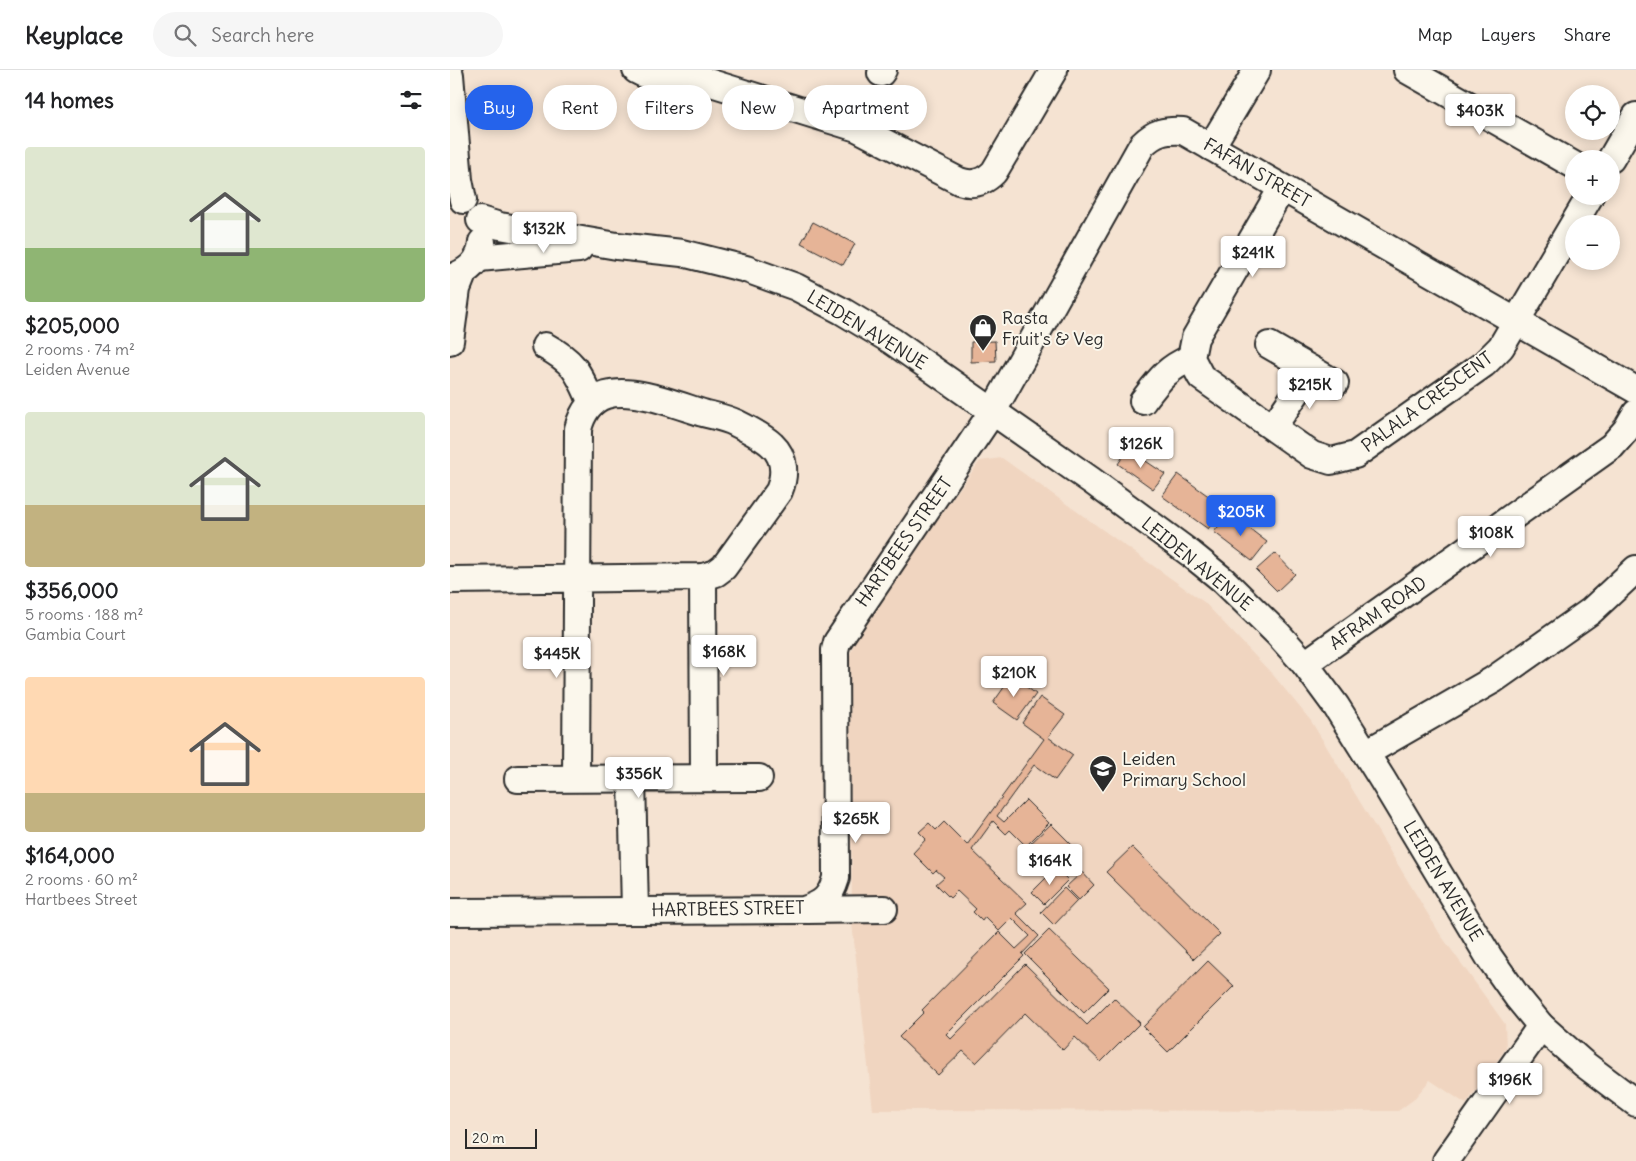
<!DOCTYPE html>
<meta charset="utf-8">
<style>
body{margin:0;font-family:Delius,sans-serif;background:#f6f6f6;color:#202124;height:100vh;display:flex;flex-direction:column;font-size:19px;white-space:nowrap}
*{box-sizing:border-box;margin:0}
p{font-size:16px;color:#757577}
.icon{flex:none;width:28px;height:28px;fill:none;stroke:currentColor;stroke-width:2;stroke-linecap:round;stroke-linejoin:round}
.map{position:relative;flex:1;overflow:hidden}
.panel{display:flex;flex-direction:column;background:#fff;width:450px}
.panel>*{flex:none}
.top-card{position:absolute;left:15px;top:15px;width:475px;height:45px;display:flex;gap:10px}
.fabs{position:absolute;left:1115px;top:15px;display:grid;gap:10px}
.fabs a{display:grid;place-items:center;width:55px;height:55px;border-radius:50%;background:#fff;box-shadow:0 2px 12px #0003;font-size:25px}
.scale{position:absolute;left:15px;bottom:12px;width:72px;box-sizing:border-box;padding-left:5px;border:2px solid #2b2b2b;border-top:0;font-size:14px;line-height:18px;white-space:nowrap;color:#2b2b2b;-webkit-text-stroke:4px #fbf7ec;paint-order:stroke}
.price{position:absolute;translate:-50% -42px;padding:0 11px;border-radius:5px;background:#fff;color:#222;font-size:16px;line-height:32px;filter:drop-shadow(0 1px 2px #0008)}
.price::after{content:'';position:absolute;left:50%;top:30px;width:15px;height:11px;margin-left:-8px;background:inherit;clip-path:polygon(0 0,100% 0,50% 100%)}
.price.active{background:#2563eb;color:#fff}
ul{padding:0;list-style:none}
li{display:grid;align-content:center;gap:10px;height:265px;padding:0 25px}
li span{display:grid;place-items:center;height:155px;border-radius:5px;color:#555}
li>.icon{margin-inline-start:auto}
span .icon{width:90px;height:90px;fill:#fffc;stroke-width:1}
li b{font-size:21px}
h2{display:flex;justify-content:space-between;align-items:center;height:60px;padding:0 25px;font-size:21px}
.tag{padding:0 18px;border-radius:22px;background:#fff;box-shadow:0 2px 12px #0003;font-size:18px;line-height:45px}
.tag.active{background:#2563eb;color:#fff}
header{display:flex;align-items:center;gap:30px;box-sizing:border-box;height:70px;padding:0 25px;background:#fff;border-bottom:1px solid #e0e0e0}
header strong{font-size:24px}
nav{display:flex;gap:28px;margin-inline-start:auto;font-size:18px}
.search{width:350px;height:45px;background:#f6f6f6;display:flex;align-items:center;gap:12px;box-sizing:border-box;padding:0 18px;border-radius:28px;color:#757577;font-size:19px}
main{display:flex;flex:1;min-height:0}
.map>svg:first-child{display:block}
.built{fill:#f0d5c0}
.building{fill:#e6b497;stroke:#2b2b2b}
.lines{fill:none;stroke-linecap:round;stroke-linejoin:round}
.minor-casing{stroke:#2b2b2b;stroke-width:30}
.minor{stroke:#fbf7ec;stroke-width:26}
.labels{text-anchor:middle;stroke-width:4;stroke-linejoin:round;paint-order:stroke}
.street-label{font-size:18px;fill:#2b2b2b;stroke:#fbf7ec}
.poi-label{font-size:18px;fill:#2b2b2b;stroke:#fbf7ec;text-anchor:start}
</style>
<header>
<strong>Keyplace</strong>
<div class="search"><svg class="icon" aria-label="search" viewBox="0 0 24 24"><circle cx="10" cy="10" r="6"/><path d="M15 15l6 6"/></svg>Search here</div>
<nav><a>Map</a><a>Layers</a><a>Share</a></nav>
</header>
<main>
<section class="panel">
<h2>14 homes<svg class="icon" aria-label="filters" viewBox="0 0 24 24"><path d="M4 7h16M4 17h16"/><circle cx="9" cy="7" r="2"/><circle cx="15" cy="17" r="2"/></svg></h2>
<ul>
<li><span style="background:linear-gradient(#dfe7d0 65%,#8fb573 0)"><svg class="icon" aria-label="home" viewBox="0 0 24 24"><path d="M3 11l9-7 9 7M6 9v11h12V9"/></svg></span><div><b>$205,000</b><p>2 rooms · 74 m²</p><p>Leiden Avenue</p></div></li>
<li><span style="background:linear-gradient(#dfe7d0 60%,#c2b280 0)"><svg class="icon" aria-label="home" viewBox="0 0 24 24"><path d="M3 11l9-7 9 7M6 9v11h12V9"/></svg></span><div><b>$356,000</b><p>5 rooms · 188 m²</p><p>Gambia Court</p></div></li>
<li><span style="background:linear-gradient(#ffd9b3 75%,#c2b280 0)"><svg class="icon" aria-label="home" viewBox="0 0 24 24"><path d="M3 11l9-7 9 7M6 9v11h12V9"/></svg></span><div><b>$164,000</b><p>2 rooms · 60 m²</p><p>Hartbees Street</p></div></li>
</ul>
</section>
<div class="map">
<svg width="1186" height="1091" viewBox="0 0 1186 1091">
<rect width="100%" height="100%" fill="#f5e3d2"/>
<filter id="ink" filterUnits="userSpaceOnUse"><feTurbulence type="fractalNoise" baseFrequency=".02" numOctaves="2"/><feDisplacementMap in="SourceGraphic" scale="10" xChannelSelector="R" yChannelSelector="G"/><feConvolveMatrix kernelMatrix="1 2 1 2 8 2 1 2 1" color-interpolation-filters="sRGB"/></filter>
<g filter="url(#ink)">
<polygon class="built" points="552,388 754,532 824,606 861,651 990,864 1055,954 1056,978 1016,1034 980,1010 963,1030 948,1041 423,1040 402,853 400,585 410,555 530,391"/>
<g class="building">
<polygon points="363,152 405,174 393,195 351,173"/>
<polygon points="545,271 546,291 521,292 521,272"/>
<polygon points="678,379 715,404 703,419 668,394"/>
<polygon points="728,404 775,438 758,459 712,426"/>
<polygon points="779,443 817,472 802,491 764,462"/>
<polygon points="825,483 845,504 827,521 806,500"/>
<polygon points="562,606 586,624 567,650 543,633"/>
<polygon points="590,627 615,645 598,667 623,685 605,710 584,695 547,746 554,752 576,730 599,753 576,776 560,760 556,764 543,751 522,780 577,833 566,843 589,866 572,884 574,886 496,964 501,969 575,894 637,955 664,928 690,953 651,992 625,967 613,980 575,943 526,993 513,981 488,1005 449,967 474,942 472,940 549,862 566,879 580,866 562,848 549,861 535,847 532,851 523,842 526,839 507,821 500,828 486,814 494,807 486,800 483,803 463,783 476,769 469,762 479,753 486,760 494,752 517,775 594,669 572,653"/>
<polygon points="601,754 624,777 601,800 577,777"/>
<polygon points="682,777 770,864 744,889 656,802"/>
<polygon points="606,798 618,810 594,834 582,822"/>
<polygon points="632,802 644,815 629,830 616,817"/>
<polygon points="614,818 627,831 604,855 591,842"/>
<polygon points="599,860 659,918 634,943 575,884"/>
<polygon points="758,891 784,916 718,982 693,957"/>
</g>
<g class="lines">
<defs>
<g id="minor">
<path d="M186,0L194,4L258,12L407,58L509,111C523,116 534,112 544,102L604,0"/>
<polyline points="957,0 1124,95"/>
<polyline points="431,3 433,0"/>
<polyline points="0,5 9,110 13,130"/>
<polyline points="761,77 807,0"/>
<polyline points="1161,89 1186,46"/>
<polyline points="832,118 745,268 741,288 751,307 862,385 881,391 905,385 1034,294 1051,277 1140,126"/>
<polyline points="30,150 50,156 167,176 232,183 296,199 346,217 392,241 442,271 642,411 741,484 773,510 828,564 855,594 886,636 932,709 1039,887 1068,928 1091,956 1134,994 1186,1033"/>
<polyline points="29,188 129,179"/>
<path d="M0,208C17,202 31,192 32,172"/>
<polyline points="0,271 7,219 13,204"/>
<polyline points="819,275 885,313"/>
<path d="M95,276C126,293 128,302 142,333"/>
<path d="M693,331C709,310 716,299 741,288"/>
<polyline points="823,357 862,300"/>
<polyline points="253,507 254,708"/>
<path d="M0,510L253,507L266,503L274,497L329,421C335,406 336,388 322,375C315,368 296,358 286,353C276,348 264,346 253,343C227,335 183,317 156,325C140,330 132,343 128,359L126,708"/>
<polyline points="855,594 1162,376 1176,360 1186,343"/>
<polyline points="916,683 1043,610 1141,541 1186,499"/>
<polyline points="68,709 309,708"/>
<polyline points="182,709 185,841"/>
<polyline points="357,840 434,839"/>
<path d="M0,842L354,840C374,833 380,828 386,808L385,580L387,572L543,341L692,75C705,62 715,60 733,61L1186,320"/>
<polyline points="996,1091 1091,956"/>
</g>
</defs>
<use href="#minor" class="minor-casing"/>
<use href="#minor" class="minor"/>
</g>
</g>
<defs>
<symbol id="shop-pin" viewBox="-11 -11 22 30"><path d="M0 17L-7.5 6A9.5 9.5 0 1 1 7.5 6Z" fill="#2b2b2b" stroke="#fbf7ec"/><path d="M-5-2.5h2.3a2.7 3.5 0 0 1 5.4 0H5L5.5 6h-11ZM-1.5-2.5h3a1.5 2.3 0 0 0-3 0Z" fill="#fff"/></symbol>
<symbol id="school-pin" viewBox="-11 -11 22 30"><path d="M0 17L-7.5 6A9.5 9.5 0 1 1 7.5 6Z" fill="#2b2b2b" stroke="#fbf7ec"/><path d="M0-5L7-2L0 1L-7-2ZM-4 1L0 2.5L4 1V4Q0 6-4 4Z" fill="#fff"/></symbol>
</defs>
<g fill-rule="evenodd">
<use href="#shop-pin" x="517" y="242" width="32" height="43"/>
<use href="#school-pin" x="637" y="683" width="32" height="43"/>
</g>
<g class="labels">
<g class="street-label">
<text transform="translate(807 103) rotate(30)" y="6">FAFAN STREET</text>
<text transform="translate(417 260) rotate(31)" y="6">LEIDEN AVENUE</text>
<text transform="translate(977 332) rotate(-36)" y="6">PALALA CRESCENT</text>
<text transform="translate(454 472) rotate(-55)" y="6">HARTBEES STREET</text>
<text transform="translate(747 494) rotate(39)" y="6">LEIDEN AVENUE</text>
<text transform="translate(928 543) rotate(-35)" y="6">AFRAM ROAD</text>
<text transform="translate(993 811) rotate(59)" y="6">LEIDEN AVENUE</text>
<text transform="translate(278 839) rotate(-1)" y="6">HARTBEES STREET</text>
</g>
<g class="poi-label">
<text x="552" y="254">Rasta<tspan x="552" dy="21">Fruit's &amp; Veg</tspan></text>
<text x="672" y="695">Leiden<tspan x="672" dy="21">Primary School</tspan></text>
</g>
</g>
</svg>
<div class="fabs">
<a><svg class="icon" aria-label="locate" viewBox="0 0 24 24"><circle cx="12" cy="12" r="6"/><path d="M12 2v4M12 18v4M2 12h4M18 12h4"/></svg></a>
<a>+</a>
<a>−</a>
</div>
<div class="scale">20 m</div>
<b class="price" style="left:1030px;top:66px">$403K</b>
<b class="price" style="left:94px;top:184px">$132K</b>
<b class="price" style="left:803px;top:208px">$241K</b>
<b class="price" style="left:860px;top:340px">$215K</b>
<b class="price" style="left:691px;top:399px">$126K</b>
<b class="price active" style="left:791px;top:467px">$205K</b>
<b class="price" style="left:1041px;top:488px">$108K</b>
<b class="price" style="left:274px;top:607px">$168K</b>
<b class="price" style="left:107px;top:609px">$445K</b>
<b class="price" style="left:564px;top:628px">$210K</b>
<b class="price" style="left:189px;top:729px">$356K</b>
<b class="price" style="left:406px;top:774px">$265K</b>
<b class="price" style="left:600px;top:816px">$164K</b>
<b class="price" style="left:1060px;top:1035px">$196K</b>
<div class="top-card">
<a class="tag active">Buy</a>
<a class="tag">Rent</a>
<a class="tag">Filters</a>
<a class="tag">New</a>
<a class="tag">Apartment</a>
</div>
</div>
</main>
